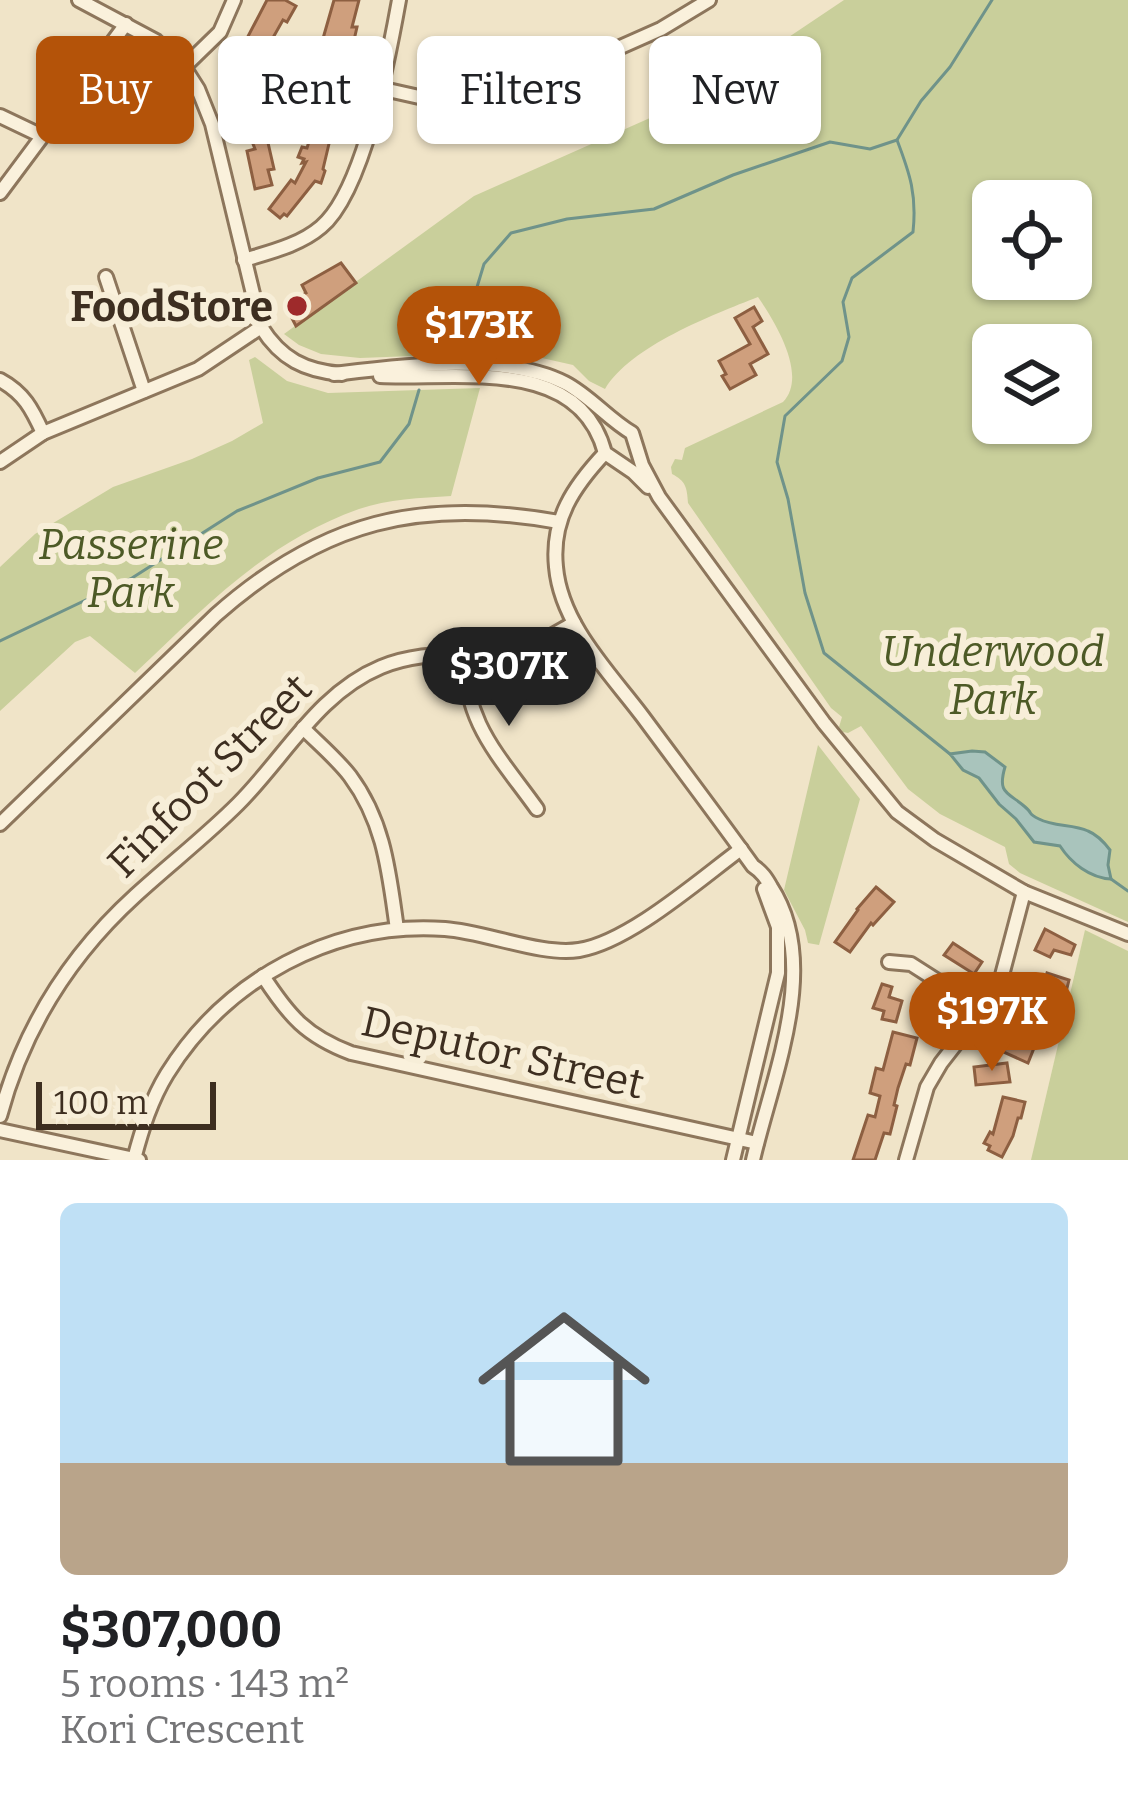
<!DOCTYPE html>
<meta charset="utf-8">
<style>
body{margin:0;font-family:Bitter,serif;background:#f6f6f6;color:#202124;height:100vh;display:flex;flex-direction:column;font-size:45px;white-space:nowrap}
*{box-sizing:border-box;margin:0}
p{font-size:39px;color:#757577}
.icon{flex:none;width:66px;height:66px;fill:none;stroke:currentColor;stroke-width:2;stroke-linecap:round;stroke-linejoin:round}
.map{position:relative;height:1160px;overflow:hidden}
.details{display:flex;flex-direction:column;background:#fff;flex:1}
.details>*{flex:none}
.hud{position:absolute;left:36px;top:36px;width:1056px;height:108px;display:flex;gap:24px}
.tools{position:absolute;left:972px;top:180px;display:grid;gap:24px}
.tools a{display:grid;place-items:center;width:120px;height:120px;border-radius:18px;background:#fff;box-shadow:0 3px 9px #0004;font-size:60px}
.scale{position:absolute;left:36px;bottom:30px;width:180px;box-sizing:border-box;padding-left:12px;border:6px solid #3d2e20;border-top:0;font-size:33px;line-height:42px;white-space:nowrap;color:#3d2e20;-webkit-text-stroke:9px #f7eed8;paint-order:stroke}
.price{position:absolute;translate:-50% -102px;padding:0 27px;border-radius:42px;background:#b45309;color:#fff;font-size:39px;line-height:78px;filter:drop-shadow(0 3px 6px #0008)}
.price::after{content:'';position:absolute;left:50%;top:72px;width:36px;height:27px;margin-left:-18px;background:inherit;clip-path:polygon(0 0,100% 0,50% 100%)}
.price.current{background:#222;color:#fff}
ul{padding:0;list-style:none}
li{display:grid;align-content:center;gap:24px;height:636px;padding:0 60px}
li+li{border-top:3px solid #e0e0e0}
li span{display:grid;place-items:center;height:372px;border-radius:18px;color:#555}
li>.icon{margin-inline-start:auto}
span .icon{width:216px;height:216px;fill:#fffc;stroke-width:1}
li b{font-size:51px}
.pill{padding:0 42px;border-radius:18px;background:#fff;box-shadow:0 3px 9px #0004;font-size:42px;line-height:108px}
.pill.current{background:#b45309;color:#fff}
.map>svg:first-child{display:block}
.green{fill:#c9cf9b;fill-rule:evenodd}
.water{fill:#a9c4bc;stroke:#6f938a;stroke-width:3}
.lines{fill:none;stroke-linecap:round;stroke-linejoin:round}
.stream{stroke:#6f938a;stroke-width:3}
.building{fill:#cf9f7d;stroke:#8d5f41;stroke-width:3}
.minor-casing{stroke:#8d765c;stroke-width:18}
.minor{stroke:#faf1dc;stroke-width:12}
.poi-dot{fill:#9e2a2b;stroke:#f7eed8;stroke-width:4.5}
.labels{text-anchor:middle;stroke-width:12;stroke-linejoin:round;paint-order:stroke}
.poi-label{font-size:42px;font-weight:bold;fill:#3d2e20;stroke:#f7eed8;text-anchor:end}
.park-label{font-size:42px;font-style:italic;fill:#4d5a26;stroke:#f7eed8}
.street-label{font-size:42px;fill:#3d2e20;stroke:#f7eed8}
</style>
<div class="map">
<svg width="1128" height="1160" viewBox="0 0 1128 1160">
<rect width="100%" height="100%" fill="#f0e4c8"/>
<g class="green">
<path d="M844,0H1128V922L1020,873L1009,864L1005,847L940,814L908,789L861,726L848,733L843,732L839,727L842,717L831,708L688,503C687,488 686,481 672,474L671,467L675,459L682,460L685,448L783,402C808,376 776,323 758,297C712,315 631,346 605,389L589,381L573,365L533,356L492,353L360,358L321,354L299,345L284,334L474,196L704,94ZM993,201H1071V279H993ZM993,345H1071V423H993Z"/>
<path d="M255,357L287,381L328,393L480,388L451,496C421,498 388,499 359,509C266,542 205,607 135,673L90,636L75,642L0,711V567L35,534L113,487L192,459L232,441L263,423L249,360Z"/>
<polygon points="818,745 860,799 819,945 808,943 805,930 784,890"/>
<polygon points="1085,930 1128,951 1128,1160 1031,1160"/>
</g>
<path class="water" d="M972,751L985,752L1005,767C997,794 1008,792 1024,806C1035,815 1026,813 1039,819C1054,827 1073,824 1088,831C1098,835 1104,842 1110,850L1108,865L1111,879C1090,878 1071,863 1060,846L1034,842L1016,819L999,804L979,778L963,770L950,754Z"/>
<g class="lines">
<g class="stream">
<path d="M897,140C910,174 917,195 913,232L852,278L843,302L849,337L842,361L785,416L777,462L788,499L805,593L824,653L950,754"/>
<polyline points="441,353 467,320 484,264 511,233 567,219 654,209 733,175 830,142 870,149 897,140 921,101 950,67 992,0"/>
<polyline points="0,641 132,578 237,511 318,478 380,462 409,424 419,390"/>
<polyline points="1111,879 1128,891"/>
</g>
</g>
<g class="building">
<polygon points="267,0 285,0 296,6 287,22 283,20 253,73 232,60 241,45 243,46"/>
<polygon points="334,0 359,0 352,27 357,27 352,49 348,48 338,89 342,89 323,169 325,171 321,183 315,181 287,216 284,214 280,218 269,209 291,180 295,183 306,162 302,163 304,159 298,157 302,147 307,148 328,80 318,77 326,43 322,42"/>
<polygon points="243,78 265,85 257,108 238,102 241,94 238,93"/>
<polygon points="258,109 269,133 266,134 274,169 268,170 272,185 255,189 247,151 255,149 242,116"/>
<polygon points="341,263 356,283 296,326 285,305 306,293 302,285"/>
<polygon points="754,307 762,321 753,327 768,354 750,364 756,375 730,389 722,376 726,374 719,361 750,344 735,318"/>
<polygon points="876,887 894,902 873,925 871,923 850,952 835,942 858,910 857,909"/>
<polygon points="1045,929 1075,945 1071,955 1054,950 1050,957 1035,950"/>
<polygon points="953,943 982,962 974,974 944,955"/>
<polygon points="1047,973 1069,980 1066,992 1060,991 1057,1001 1040,996"/>
<polygon points="882,984 892,987 889,997 902,1001 896,1022 882,1019 884,1011 873,1008"/>
<polygon points="1023,996 1038,1002 1023,1038 1036,1043 1028,1063 997,1049 1004,1030 1008,1032"/>
<polygon points="893,1032 917,1038 910,1065 906,1064 898,1088 894,1105 897,1106 890,1134 884,1133 875,1160 853,1160 868,1115 875,1117 880,1096 870,1093 876,1068 883,1070"/>
<polygon points="1007,1063 1010,1082 976,1085 974,1067"/>
<polygon points="1003,1097 1025,1102 1021,1118 1018,1118 1013,1136 1002,1157 988,1150 990,1146 984,1143 990,1132 993,1134"/>
</g>
<g class="lines">
<defs>
<g id="minor">
<path d="M79,0L156,41L184,67L198,89L212,124L261,327C281,359 305,371 342,374"/>
<polyline points="184,67 220,32 234,0"/>
<polyline points="379,88 446,103 484,105 510,96 661,29 709,0"/>
<polyline points="0,116 42,136"/>
<polyline points="0,193 126,24"/>
<path d="M244,260C270,252 300,245 321,227C364,191 389,56 399,0"/>
<polyline points="106,277 144,391"/>
<path d="M334,374C400,366 505,352 565,383C590,396 608,419 632,433L642,465L659,497L824,723L897,812L935,840L1024,892L1128,934"/>
<path d="M380,376C457,380 579,355 605,453L633,472L648,487"/>
<path d="M0,380C24,393 32,409 43,433"/>
<path d="M605,453C574,486 551,519 556,567C561,625 610,673 643,717C680,767 717,816 753,866C762,872 766,878 771,887C822,965 772,1077 753,1160"/>
<polyline points="0,462 43,433 198,369 261,327"/>
<path d="M466,651C461,720 500,757 537,809"/>
<path d="M303,728C319,744 337,759 350,776C385,823 389,874 397,929"/>
<path d="M0,824L216,615C322,521 421,497 559,522"/>
<polyline points="889,962 911,964 983,1010"/>
<path d="M263,976C289,1016 306,1036 351,1053L757,1143"/>
<path d="M0,1116C23,1030 70,955 136,895C170,864 206,836 238,804C285,757 318,693 381,667C431,646 485,660 534,644C548,639 561,630 574,623"/>
<polyline points="0,1130 139,1160"/>
<path d="M134,1159C142,1129 151,1100 167,1074C226,979 333,921 445,929C486,932 541,956 579,950C629,942 699,880 741,849"/>
<polyline points="733,1160 778,973 778,927 764,889"/>
<polyline points="906,1160 927,1087 941,1063 994,995 1001,979 1024,892"/>
</g>
</defs>
<use href="#minor" class="minor-casing"/>
<use href="#minor" class="minor"/>
</g>
<circle class="poi-dot" cx="297" cy="306" r="12"/>
<g class="labels">
<g class="poi-label">
<text x="273" y="321">FoodStore</text>
</g>
<g class="park-label">
<text x="131" y="559">Passerine<tspan x="131" dy="48">Park</tspan></text>
<text x="993" y="666">Underwood<tspan x="993" dy="48">Park</tspan></text>
</g>
<g class="street-label">
<text transform="translate(209 775) rotate(-45)" y="15">Finfoot Street</text>
<text transform="translate(503 1052) rotate(13)" y="15">Deputor Street</text>
</g>
</g>
</svg>
<div class="tools">
<a><svg class="icon" aria-label="locate" viewBox="0 0 24 24"><circle cx="12" cy="12" r="6"/><path d="M12 2v4M12 18v4M2 12h4M18 12h4"/></svg></a>
<a><svg class="icon" aria-label="layers" viewBox="0 0 24 24"><path d="M12 4l9 5-9 5-9-5zM3 14l9 5 9-5"/></svg></a>
</div>
<div class="scale">100 m</div>
<b class="price" style="left:479px;top:388px">$173K</b>
<b class="price current" style="left:509px;top:729px">$307K</b>
<b class="price" style="left:992px;top:1074px">$197K</b>
<div class="hud">
<a class="pill current">Buy</a>
<a class="pill">Rent</a>
<a class="pill">Filters</a>
<a class="pill">New</a>
</div>
</div>
<section class="details">
<ul>
<li><span style="background:linear-gradient(#bfe0f5 70%,#b9a48a 0)"><svg class="icon" aria-label="home" viewBox="0 0 24 24"><path d="M3 11l9-7 9 7M6 9v11h12V9"/></svg></span><div><b>$307,000</b><p>5 rooms · 143 m²</p><p>Kori Crescent</p></div></li>
</ul>
</section>
